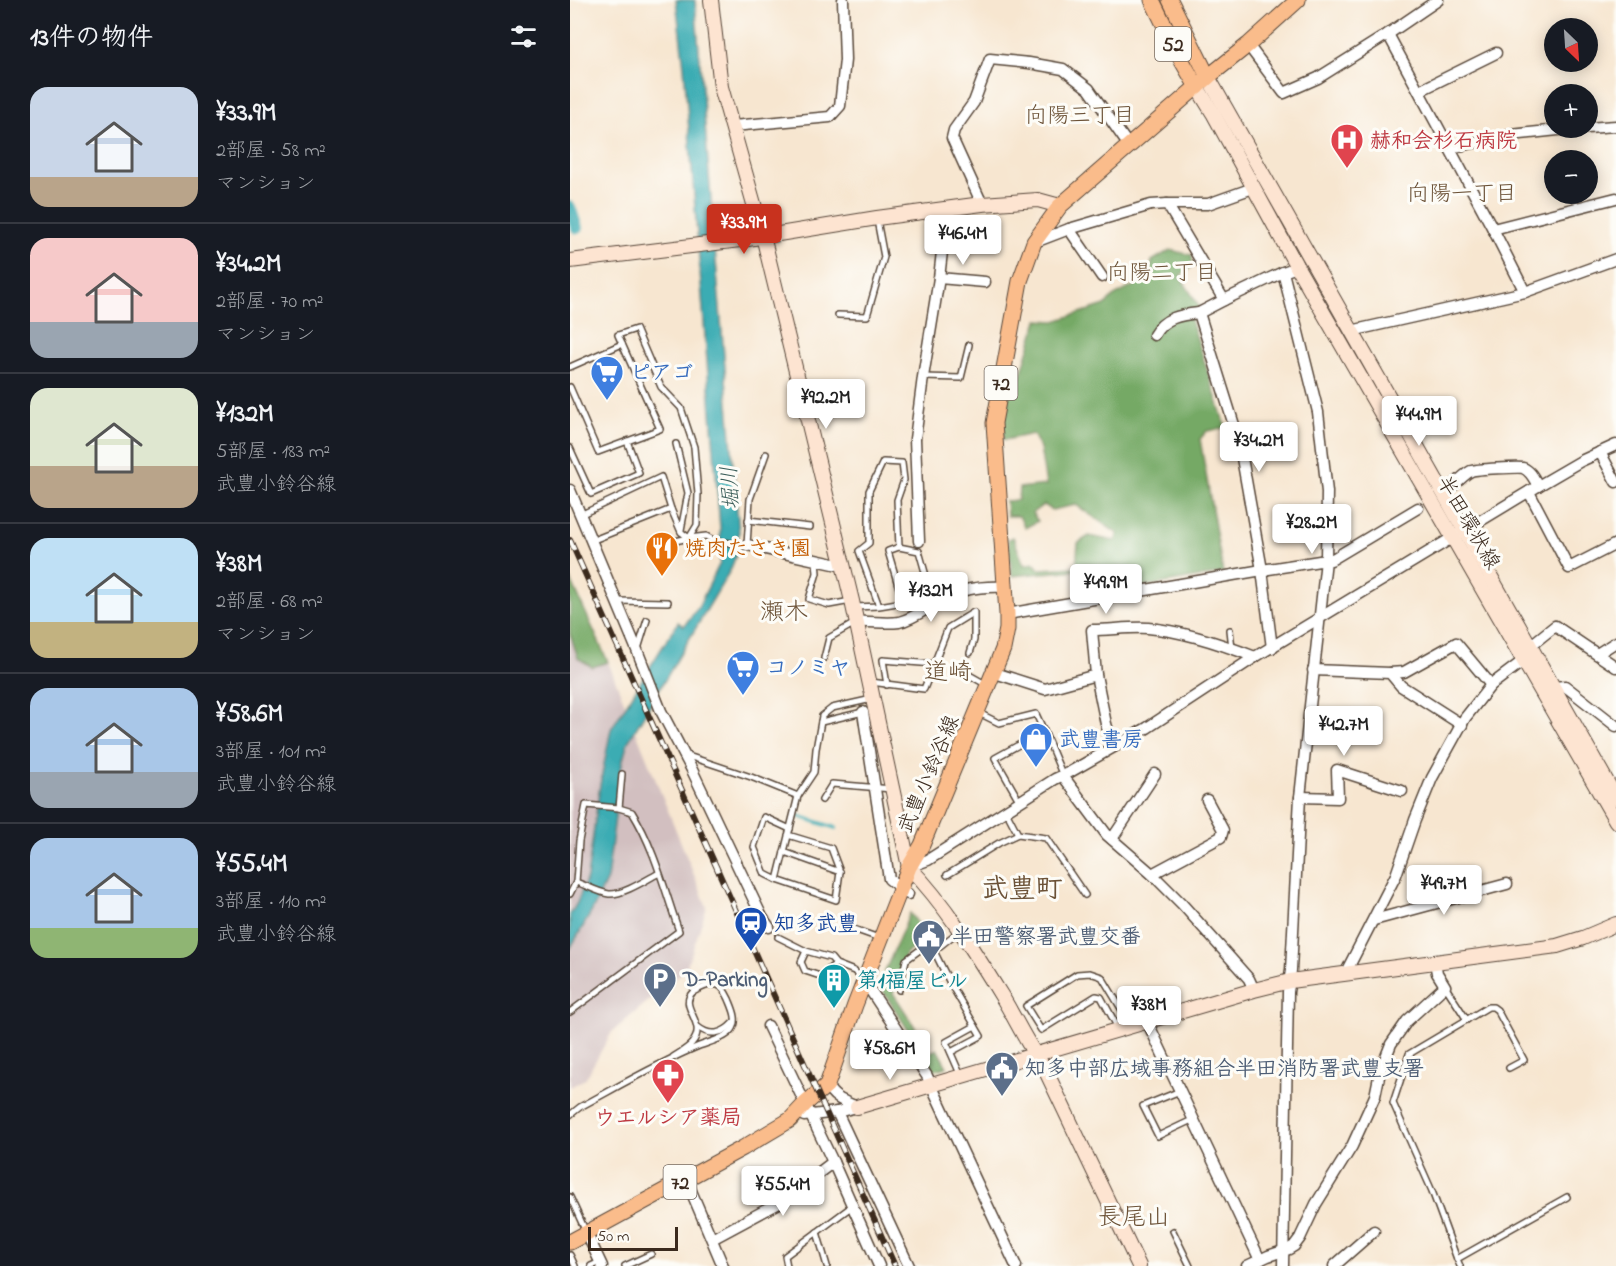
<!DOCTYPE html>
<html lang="ja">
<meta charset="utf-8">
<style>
body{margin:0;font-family:"Indie Flower","Klee One",sans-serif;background:#242831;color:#f1f3f6;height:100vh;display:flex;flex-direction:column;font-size:22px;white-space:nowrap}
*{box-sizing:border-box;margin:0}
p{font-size:20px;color:#9ea1a6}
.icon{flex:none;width:33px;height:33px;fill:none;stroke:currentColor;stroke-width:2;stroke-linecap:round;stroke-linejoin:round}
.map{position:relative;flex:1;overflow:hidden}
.sheet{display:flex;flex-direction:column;background:#171b24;width:570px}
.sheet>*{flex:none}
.needle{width:39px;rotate:155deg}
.fabs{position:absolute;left:974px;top:18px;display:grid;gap:12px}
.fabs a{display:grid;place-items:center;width:54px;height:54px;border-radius:50%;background:#171b24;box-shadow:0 3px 15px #0003;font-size:30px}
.scale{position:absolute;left:18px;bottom:15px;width:90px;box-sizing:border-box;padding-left:6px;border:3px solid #3b2a1e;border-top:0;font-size:16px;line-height:21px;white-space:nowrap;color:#3b2a1e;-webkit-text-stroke:4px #fdfcf7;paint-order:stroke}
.price{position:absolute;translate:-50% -51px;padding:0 14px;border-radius:6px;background:#fff;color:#222;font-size:20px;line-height:39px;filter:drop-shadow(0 2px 3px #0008)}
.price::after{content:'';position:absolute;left:50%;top:36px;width:18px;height:14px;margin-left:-9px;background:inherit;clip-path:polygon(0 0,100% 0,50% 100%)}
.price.active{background:#c8321e;color:#fff}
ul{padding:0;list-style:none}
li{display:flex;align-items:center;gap:18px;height:150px;padding:0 30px}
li+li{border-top:2px solid #363941}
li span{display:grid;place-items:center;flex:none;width:168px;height:120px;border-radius:18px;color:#555}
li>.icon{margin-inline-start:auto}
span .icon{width:72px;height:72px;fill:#fffc;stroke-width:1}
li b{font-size:26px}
h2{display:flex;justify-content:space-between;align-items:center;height:72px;padding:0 30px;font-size:26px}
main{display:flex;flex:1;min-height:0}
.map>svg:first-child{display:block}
.industrial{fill:#d2bfc0}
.forest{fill:#75a965;stroke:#586a42;stroke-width:1.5}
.water{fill:#3aacb3;stroke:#3a6b68;stroke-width:1.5}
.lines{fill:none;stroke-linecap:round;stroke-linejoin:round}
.stream{stroke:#3aacb3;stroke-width:4}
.canal{stroke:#3aacb3;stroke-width:12}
.lane-casing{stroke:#574639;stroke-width:8}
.street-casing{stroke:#574639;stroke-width:13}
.secondary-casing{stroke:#574639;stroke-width:16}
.primary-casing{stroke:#574639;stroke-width:17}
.lane{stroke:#fff;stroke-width:5}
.street{stroke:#fff;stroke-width:10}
.secondary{stroke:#fde4d1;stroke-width:14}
.primary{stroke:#fabc8b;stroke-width:15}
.rail-casing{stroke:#3b2a1e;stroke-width:6}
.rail{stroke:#fdfcf7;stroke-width:4;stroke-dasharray:11;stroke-linecap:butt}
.labels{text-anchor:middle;stroke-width:6;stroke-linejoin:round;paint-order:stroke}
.shield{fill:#fdfcf7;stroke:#75695f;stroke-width:1.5}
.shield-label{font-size:20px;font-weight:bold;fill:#3b2a1e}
.health-label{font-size:21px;font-weight:bold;fill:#be3a42;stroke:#fdfcf7;text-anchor:start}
.shop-label{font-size:21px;font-weight:bold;fill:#366cbe;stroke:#fdfcf7;text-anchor:start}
.street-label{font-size:21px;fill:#3b2a1e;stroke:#fdfcf7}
.food-label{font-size:21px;font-weight:bold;fill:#c56008;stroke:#fdfcf7;text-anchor:start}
.transit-label{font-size:21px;font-weight:bold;fill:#164399;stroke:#fdfcf7;text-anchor:start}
.service-label{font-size:21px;font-weight:bold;fill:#4e5e75;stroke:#fdfcf7;text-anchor:start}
.culture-label{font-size:21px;font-weight:bold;fill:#0d838f;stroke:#fdfcf7;text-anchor:start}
.neighbourhood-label{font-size:22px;fill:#6c5237;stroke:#fdfcf7}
.water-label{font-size:22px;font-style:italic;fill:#3b5e5a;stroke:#fdfcf7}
.quarter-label{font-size:24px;fill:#6c5237;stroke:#fdfcf7}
.district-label{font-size:27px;font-weight:bold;fill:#6c5237;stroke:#fdfcf7}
</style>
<main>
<section class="sheet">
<h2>13件の物件<svg class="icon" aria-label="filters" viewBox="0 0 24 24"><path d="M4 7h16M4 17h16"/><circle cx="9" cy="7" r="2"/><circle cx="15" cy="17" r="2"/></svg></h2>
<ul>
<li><span style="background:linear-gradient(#c9d6e8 75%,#b9a48a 0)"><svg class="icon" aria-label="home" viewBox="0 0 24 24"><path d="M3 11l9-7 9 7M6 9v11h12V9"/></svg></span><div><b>¥33.9M</b><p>2部屋 · 58 m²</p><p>マンション</p></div></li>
<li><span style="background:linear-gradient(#f6c9c9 70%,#9aa5b1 0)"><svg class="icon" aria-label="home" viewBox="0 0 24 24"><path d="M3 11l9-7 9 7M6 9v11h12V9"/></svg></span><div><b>¥34.2M</b><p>2部屋 · 70 m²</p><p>マンション</p></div></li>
<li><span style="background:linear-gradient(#dfe7d0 65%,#b9a48a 0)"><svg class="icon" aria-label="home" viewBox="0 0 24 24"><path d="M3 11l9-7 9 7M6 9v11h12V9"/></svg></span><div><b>¥132M</b><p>5部屋 · 183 m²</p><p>武豊小鈴谷線</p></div></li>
<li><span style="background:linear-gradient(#bfe0f5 70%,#c2b280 0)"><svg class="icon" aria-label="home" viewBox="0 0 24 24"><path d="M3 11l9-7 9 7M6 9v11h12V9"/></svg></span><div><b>¥38M</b><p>2部屋 · 68 m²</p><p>マンション</p></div></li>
<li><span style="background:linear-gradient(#a9c7e8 70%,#9aa5b1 0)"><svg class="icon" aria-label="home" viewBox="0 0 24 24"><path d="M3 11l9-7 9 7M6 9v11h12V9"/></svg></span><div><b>¥58.6M</b><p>3部屋 · 101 m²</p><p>武豊小鈴谷線</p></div></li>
<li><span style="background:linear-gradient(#a9c7e8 75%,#8fb573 0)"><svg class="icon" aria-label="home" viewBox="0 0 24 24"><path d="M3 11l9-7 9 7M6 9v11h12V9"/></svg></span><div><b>¥55.4M</b><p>3部屋 · 110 m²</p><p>武豊小鈴谷線</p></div></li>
</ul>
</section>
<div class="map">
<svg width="1046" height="1266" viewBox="0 0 1046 1266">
<rect width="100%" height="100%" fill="#fdfcf7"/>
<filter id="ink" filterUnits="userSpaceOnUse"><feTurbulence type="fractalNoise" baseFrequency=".0167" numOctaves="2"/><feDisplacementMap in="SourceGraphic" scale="12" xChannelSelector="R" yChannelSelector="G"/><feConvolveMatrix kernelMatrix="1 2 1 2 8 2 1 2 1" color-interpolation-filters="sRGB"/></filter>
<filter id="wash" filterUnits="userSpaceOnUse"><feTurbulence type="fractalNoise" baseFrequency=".008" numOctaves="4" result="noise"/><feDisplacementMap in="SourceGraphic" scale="24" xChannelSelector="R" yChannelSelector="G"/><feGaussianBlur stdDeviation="1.35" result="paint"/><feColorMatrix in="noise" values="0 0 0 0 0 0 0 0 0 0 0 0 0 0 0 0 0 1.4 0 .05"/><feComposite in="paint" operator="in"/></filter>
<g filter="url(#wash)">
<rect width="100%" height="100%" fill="#f7e6d0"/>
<polygon class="industrial" points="0,633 8,658 22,667 38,662 137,907 116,969 42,1032 15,1079 0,1087"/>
<g class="forest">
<polygon points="600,250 622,255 623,266 610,276 630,308 620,317 656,428 637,431 630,439 653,573 566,588 563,581 544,577 525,565 513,564 507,570 442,576 438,539 443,537 454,565 464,563 469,569 506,567 508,543 519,536 545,541 548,534 506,505 482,510 474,505 462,513 468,521 455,528 449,516 437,516 436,501 448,500 449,488 476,485 470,448 463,434 434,440 432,424 437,384 448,384 468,320 485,321 535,305 544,296 567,284 580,272 582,261"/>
<polygon points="0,578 38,662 22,667 8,658 0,633"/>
<polygon points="340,913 352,929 350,944 336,953 323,993 361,1052 367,1049 377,1067 364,1070 309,985"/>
</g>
<polygon class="water" points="106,0 125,0 146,261 169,532 166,555 161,569 58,742 52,763 37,879 22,911 0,949 0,915 7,903 17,878 30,785 41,729 108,622 114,626 128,607 150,563 150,528 114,67"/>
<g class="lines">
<polyline class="stream" points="228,816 266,828"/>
<polyline class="canal" points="0,207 7,228"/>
</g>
</g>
<g filter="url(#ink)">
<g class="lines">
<defs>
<g id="lane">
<polyline points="268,315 297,316 314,257 307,220"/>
<polyline points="0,367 52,344"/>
<polyline points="353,377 391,378 399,345"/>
<polyline points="0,387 28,452 90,429 48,335 66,329 91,387 111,408 124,447 128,494 127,525 119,538 82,546"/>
<polyline points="106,444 118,493 111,530"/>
<polyline points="0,448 21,494 69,473 57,441"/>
<polyline points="10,515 91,477 101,509"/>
<polyline points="178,520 240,527"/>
<polyline points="21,541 101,509 111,532 119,538 136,536 145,541 177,545 180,499 196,454"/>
<polyline points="329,547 349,551 360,590 333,602"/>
<polyline points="246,561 247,573 239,599 259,605 281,601"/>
<polyline points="47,601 98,602"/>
<polyline points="285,607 309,606 333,602 318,551 329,547 327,500 334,480 332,463 313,462 299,491 299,543 289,551 309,606"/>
<polyline points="660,630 662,648"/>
<polyline points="68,649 77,620"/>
<polyline points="254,658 259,638 285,623"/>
<polyline points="385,667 417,685"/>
<polyline points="301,682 354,689 378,628 404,612 404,640 400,653"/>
<polyline points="317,685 313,660 364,664"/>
<polyline points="409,713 429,723 466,714 474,731"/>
<polyline points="251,722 293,712"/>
<polyline points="115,755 181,777 228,796 244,772 246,749 252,716 262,708 302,699"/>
<polyline points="252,800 262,784 322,789"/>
<polyline points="450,802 425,758 474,731 493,776"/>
<polyline points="436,811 448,834 476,838 515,895"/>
<polyline points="218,835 261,848 270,872 266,900 207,880 228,796"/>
<polyline points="214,852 270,872"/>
<polyline points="377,875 429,843 448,834"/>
<polyline points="207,880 195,874 184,847 194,817 220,829"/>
<path d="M6,882C15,885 30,893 39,894C53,895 76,880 89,873"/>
<polyline points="0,894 6,882 9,841 16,805 49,808"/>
<polyline points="278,927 309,938"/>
<polyline points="208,937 236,951"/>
<polyline points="266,964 260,968 256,976 250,976 235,971 231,962 236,951 261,958 266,964 284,971 294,980"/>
<polyline points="875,986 897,1020"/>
<polyline points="329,990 336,960 351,949 364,951"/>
<path d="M0,1012L109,931C95,891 84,847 62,812L49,808L52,774"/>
<path d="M128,1027C140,1037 153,1034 163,1023"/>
<polyline points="548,1028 531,997 526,996 471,1030 456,1006 507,974 520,973 532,977 561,1025"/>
<polyline points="381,1052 411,1036 380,983 364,951 389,931"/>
<polyline points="391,1076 376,1042 405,1026"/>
<polyline points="610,1091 573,1106 588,1136 624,1119"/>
<path d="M0,1115L10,1107C49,1086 88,1063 129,1046C139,1042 155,1039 162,1030C169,1020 163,1009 159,999C152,984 147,981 131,988C129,989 125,991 123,992C107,1007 139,1023 122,1043C117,1049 109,1053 103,1057"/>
<polyline points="0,1197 16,1232"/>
<polyline points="603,1231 620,1266"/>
<polyline points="247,1232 257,1266"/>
<polyline points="0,1255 5,1266"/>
<polyline points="887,1259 862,1191 823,1103 839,1054 918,1007 923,1007 927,1010 954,1060 939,1068"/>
<polyline points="21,1266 30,1262"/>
<polyline points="55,1266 81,1254"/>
<polyline points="217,1266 215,1256 281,1207"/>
<polyline points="890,1266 887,1259 997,1197"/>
</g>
<g id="street">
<polyline points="818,34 923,229 955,292"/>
<polyline points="678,45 714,93 748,78 818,34 868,0"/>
<polyline points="849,91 926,53"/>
<polyline points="163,126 260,117 270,106 275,60 273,0"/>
<polyline points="880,148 941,135 988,130 1046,126"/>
<polyline points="412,204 382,138 384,130 404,102 420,59 459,63 493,69 519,89 559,146"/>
<polyline points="597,204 638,204 683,188"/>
<polyline points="499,229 532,277"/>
<polyline points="923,229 1046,198"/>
<polyline points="465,242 499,229 581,205 597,204 654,300 713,272"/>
<polyline points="727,267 713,272 748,412 757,492 756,560 761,560 848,508"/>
<polyline points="369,278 415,282"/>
<polyline points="654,300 629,313 669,441 692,570 702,648"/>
<polyline points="781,331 955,292 1046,259"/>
<path d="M584,335C594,317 611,315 629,313"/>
<polyline points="1030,452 1046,482"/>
<path d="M883,486C888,481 895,474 901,471C906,469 949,467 953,468C961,471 964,479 968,486"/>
<polyline points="0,490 67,650 91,711 122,770 192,917 199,927"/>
<polyline points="959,492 999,568 1046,544"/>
<polyline points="349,541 345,439 353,377 369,278 377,208"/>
<polyline points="177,545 273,566"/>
<polyline points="437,614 692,570 756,560 730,797 721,970 718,992 713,1266"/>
<path d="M286,622C300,621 316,624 329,622C344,619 358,607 371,600C390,588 412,586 435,587"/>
<polyline points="960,646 985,626 1046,667"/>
<polyline points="1027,654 1046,642"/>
<polyline points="743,670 820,673 831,686 892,725"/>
<polyline points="425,673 475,689 526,675"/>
<polyline points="820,673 834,672 886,643 921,685"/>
<polyline points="983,687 995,686 1046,726"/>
<polyline points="293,712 319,879 338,894"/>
<path d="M543,747L536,724L526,675L522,630C540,630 560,627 578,628C614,631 652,644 685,657"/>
<polyline points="493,776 537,835 582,874 612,904 679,979 684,990"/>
<polyline points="730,797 768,798 767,770 832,791"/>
<polyline points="542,839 585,774"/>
<polyline points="339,867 358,860 485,779 500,772 577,728 685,657 968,486 1011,461 1046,445"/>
<polyline points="582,874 651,837 653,830 637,800"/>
<polyline points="804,920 937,884"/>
<polyline points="775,974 826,875 845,820 862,778 879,747 895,718 921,685 953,661"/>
<polyline points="295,982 357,1076 446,1266"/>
<polyline points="577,1021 690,1260"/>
<polyline points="198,1026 263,1162 309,1266"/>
<path d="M257,1085C263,1098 273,1101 287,1107"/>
<polyline points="267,1112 339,1266"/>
<polyline points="234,1116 267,1112 287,1107"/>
<polyline points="116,1179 153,1266"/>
<polyline points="17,1234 32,1266"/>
<polyline points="142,1239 209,1203 263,1162"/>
<polyline points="677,1266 698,1256 719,1249 724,1246 730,1238 746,1204 782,1146 794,1120 805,1096 810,1072 821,1044 837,1021 875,986 867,973 865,962"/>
<polyline points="764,1266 804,1231"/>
</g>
<g id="secondary">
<path d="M141,0L151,87L193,236L282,601L339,867C375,904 404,951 431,995C446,1019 457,1045 474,1067L569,1266"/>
<polyline points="638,77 1046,798"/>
<polyline points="627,87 643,113 727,267 1046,821"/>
<polyline points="0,261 178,239 307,218 412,204 468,200 490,206"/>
<path d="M287,1107C420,1069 552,1029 684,990L720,981L987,946L1013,938L1046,924"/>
</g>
<g id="primary">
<polyline points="582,0 612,61 627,87"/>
<polyline points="600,0 638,77"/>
<polyline points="0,1242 173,1148 220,1120 235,1104 257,1085 285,1005 339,867 352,845 433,649 437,629 437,614 424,423 450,281 464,242 490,206 638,77 678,45 728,0"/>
</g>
</defs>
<use href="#lane" class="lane-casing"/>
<use href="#street" class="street-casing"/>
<use href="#secondary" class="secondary-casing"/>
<use href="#primary" class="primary-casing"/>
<use href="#lane" class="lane"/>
<use href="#street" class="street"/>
<use href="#secondary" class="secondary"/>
<use href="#primary" class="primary"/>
<defs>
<polyline id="rail" points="0,540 325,1266"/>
</defs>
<use href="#rail" class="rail-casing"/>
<use href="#rail" class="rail"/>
</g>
</g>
<defs>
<symbol id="hospital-pin" viewBox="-11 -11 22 30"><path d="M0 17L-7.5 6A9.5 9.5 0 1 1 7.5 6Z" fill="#e0444e" stroke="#fdfcf7"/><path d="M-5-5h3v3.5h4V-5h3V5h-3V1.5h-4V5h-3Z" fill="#fff"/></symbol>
<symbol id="supermarket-pin" viewBox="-11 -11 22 30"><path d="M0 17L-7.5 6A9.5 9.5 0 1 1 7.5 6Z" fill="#3f7fe0" stroke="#fdfcf7"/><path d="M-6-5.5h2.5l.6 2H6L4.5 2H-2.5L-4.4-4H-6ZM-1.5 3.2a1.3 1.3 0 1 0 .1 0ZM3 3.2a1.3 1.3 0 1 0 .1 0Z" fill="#fff"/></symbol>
<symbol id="restaurant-pin" viewBox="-11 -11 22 30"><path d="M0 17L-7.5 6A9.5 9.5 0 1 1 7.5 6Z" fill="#e8710a" stroke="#fdfcf7"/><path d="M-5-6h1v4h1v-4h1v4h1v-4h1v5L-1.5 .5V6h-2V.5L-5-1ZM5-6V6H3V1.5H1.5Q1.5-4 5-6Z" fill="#fff"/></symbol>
<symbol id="shop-pin" viewBox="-11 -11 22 30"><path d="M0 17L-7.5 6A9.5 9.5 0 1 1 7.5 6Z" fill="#3f7fe0" stroke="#fdfcf7"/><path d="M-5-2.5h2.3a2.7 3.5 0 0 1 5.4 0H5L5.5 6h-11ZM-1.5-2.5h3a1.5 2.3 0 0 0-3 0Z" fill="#fff"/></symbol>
<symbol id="station-pin" viewBox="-11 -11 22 30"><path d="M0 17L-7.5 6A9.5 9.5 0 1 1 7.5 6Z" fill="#1a4fb4" stroke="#fdfcf7"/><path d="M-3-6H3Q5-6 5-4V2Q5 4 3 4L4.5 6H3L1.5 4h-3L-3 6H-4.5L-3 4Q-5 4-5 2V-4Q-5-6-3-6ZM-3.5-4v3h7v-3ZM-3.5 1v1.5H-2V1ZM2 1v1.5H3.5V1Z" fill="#fff"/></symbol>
<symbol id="civic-pin" viewBox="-11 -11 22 30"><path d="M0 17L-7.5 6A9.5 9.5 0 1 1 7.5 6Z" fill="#5c6f8a" stroke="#fdfcf7"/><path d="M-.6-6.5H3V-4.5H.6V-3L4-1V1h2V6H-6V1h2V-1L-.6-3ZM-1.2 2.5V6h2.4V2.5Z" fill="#fff"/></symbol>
<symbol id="parking-pin" viewBox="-11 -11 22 30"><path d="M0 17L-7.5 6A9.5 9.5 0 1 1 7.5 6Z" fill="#5c6f8a" stroke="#fdfcf7"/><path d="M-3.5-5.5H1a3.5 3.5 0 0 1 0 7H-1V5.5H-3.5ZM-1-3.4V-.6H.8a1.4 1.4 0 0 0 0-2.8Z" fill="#fff"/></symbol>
<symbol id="building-pin" viewBox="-11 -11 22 30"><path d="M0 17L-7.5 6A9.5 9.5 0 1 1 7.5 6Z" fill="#0f9aa8" stroke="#fdfcf7"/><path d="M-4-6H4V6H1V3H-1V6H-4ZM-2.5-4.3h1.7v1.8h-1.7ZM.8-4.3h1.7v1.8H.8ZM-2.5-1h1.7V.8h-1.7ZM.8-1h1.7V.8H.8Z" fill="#fff"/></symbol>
<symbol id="pharmacy-pin" viewBox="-11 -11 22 30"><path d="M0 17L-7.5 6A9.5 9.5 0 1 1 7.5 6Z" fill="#e0444e" stroke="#fdfcf7"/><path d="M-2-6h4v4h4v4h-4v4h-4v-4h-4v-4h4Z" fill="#fff"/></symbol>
</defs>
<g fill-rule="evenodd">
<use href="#hospital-pin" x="758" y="121" width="38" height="52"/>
<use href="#supermarket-pin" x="18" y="353" width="38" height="52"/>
<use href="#restaurant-pin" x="73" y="529" width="38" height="52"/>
<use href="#supermarket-pin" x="154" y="648" width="38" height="52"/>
<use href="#shop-pin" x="447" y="720" width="38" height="52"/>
<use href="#station-pin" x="162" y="904" width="38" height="52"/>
<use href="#civic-pin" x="340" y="917" width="38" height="52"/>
<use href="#parking-pin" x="71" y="960" width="38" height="52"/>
<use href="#building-pin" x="245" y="961" width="38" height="52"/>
<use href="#civic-pin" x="413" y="1049" width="38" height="52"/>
<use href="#pharmacy-pin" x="79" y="1056" width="38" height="52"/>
</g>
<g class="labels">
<g class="shield">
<rect x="585" y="27" width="36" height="34" rx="4.5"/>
<rect x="414.5" y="366" width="33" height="34" rx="4.5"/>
<rect x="93.5" y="1165" width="33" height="34" rx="4.5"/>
</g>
<g class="shield-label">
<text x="603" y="51">52</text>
<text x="431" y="390">72</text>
<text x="110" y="1189">72</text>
</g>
<g class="health-label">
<text x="800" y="147">赫和会杉石病院</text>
<text x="98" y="1124" text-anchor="middle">ウエルシア薬局</text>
</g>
<g class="shop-label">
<text x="60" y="379">ピアゴ</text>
<text x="196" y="674">コノミヤ</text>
<text x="489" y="746">武豊書房</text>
</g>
<g class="street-label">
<text transform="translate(899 522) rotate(60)" y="7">半田環状線</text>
<text transform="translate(358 774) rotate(-67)" y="7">武豊小鈴谷線</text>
</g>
<g class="food-label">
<text x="115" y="555">焼肉たさき園</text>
</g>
<g class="transit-label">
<text x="204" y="930">知多武豊</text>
</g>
<g class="service-label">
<text x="382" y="943">半田警察署武豊交番</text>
<text x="113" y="986">D-Parking</text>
<text x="455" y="1075">知多中部広域事務組合半田消防署武豊支署</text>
</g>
<g class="culture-label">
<text x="287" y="987">第1福屋ビル</text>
</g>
<g class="neighbourhood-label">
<text x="510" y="122">向陽三丁目</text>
<text x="892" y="200">向陽一丁目</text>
<text x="592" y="279">向陽二丁目</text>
</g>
<g class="water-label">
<text transform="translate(159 488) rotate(-94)" y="8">堀川</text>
</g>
<g class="quarter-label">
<text x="214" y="619">瀬木</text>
<text x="378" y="679">道崎</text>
<text x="564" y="1224">長尾山</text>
</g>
<g class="district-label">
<text x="452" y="897">武豊町</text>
</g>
</g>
</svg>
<div class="fabs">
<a><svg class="needle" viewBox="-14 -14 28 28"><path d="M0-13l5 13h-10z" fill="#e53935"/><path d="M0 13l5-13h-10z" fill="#9ea1a6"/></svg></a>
<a>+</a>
<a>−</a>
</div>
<div class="scale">50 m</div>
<b class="price active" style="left:174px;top:255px">¥33.9M</b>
<b class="price" style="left:393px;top:266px">¥46.4M</b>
<b class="price" style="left:256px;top:430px">¥92.2M</b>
<b class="price" style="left:849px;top:447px">¥44.9M</b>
<b class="price" style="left:689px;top:473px">¥34.2M</b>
<b class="price" style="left:742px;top:555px">¥28.2M</b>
<b class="price" style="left:536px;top:615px">¥49.9M</b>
<b class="price" style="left:361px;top:623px">¥132M</b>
<b class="price" style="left:774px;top:757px">¥42.7M</b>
<b class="price" style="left:874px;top:916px">¥49.7M</b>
<b class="price" style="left:579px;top:1037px">¥38M</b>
<b class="price" style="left:320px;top:1081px">¥58.6M</b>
<b class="price" style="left:213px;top:1217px">¥55.4M</b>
</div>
</main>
